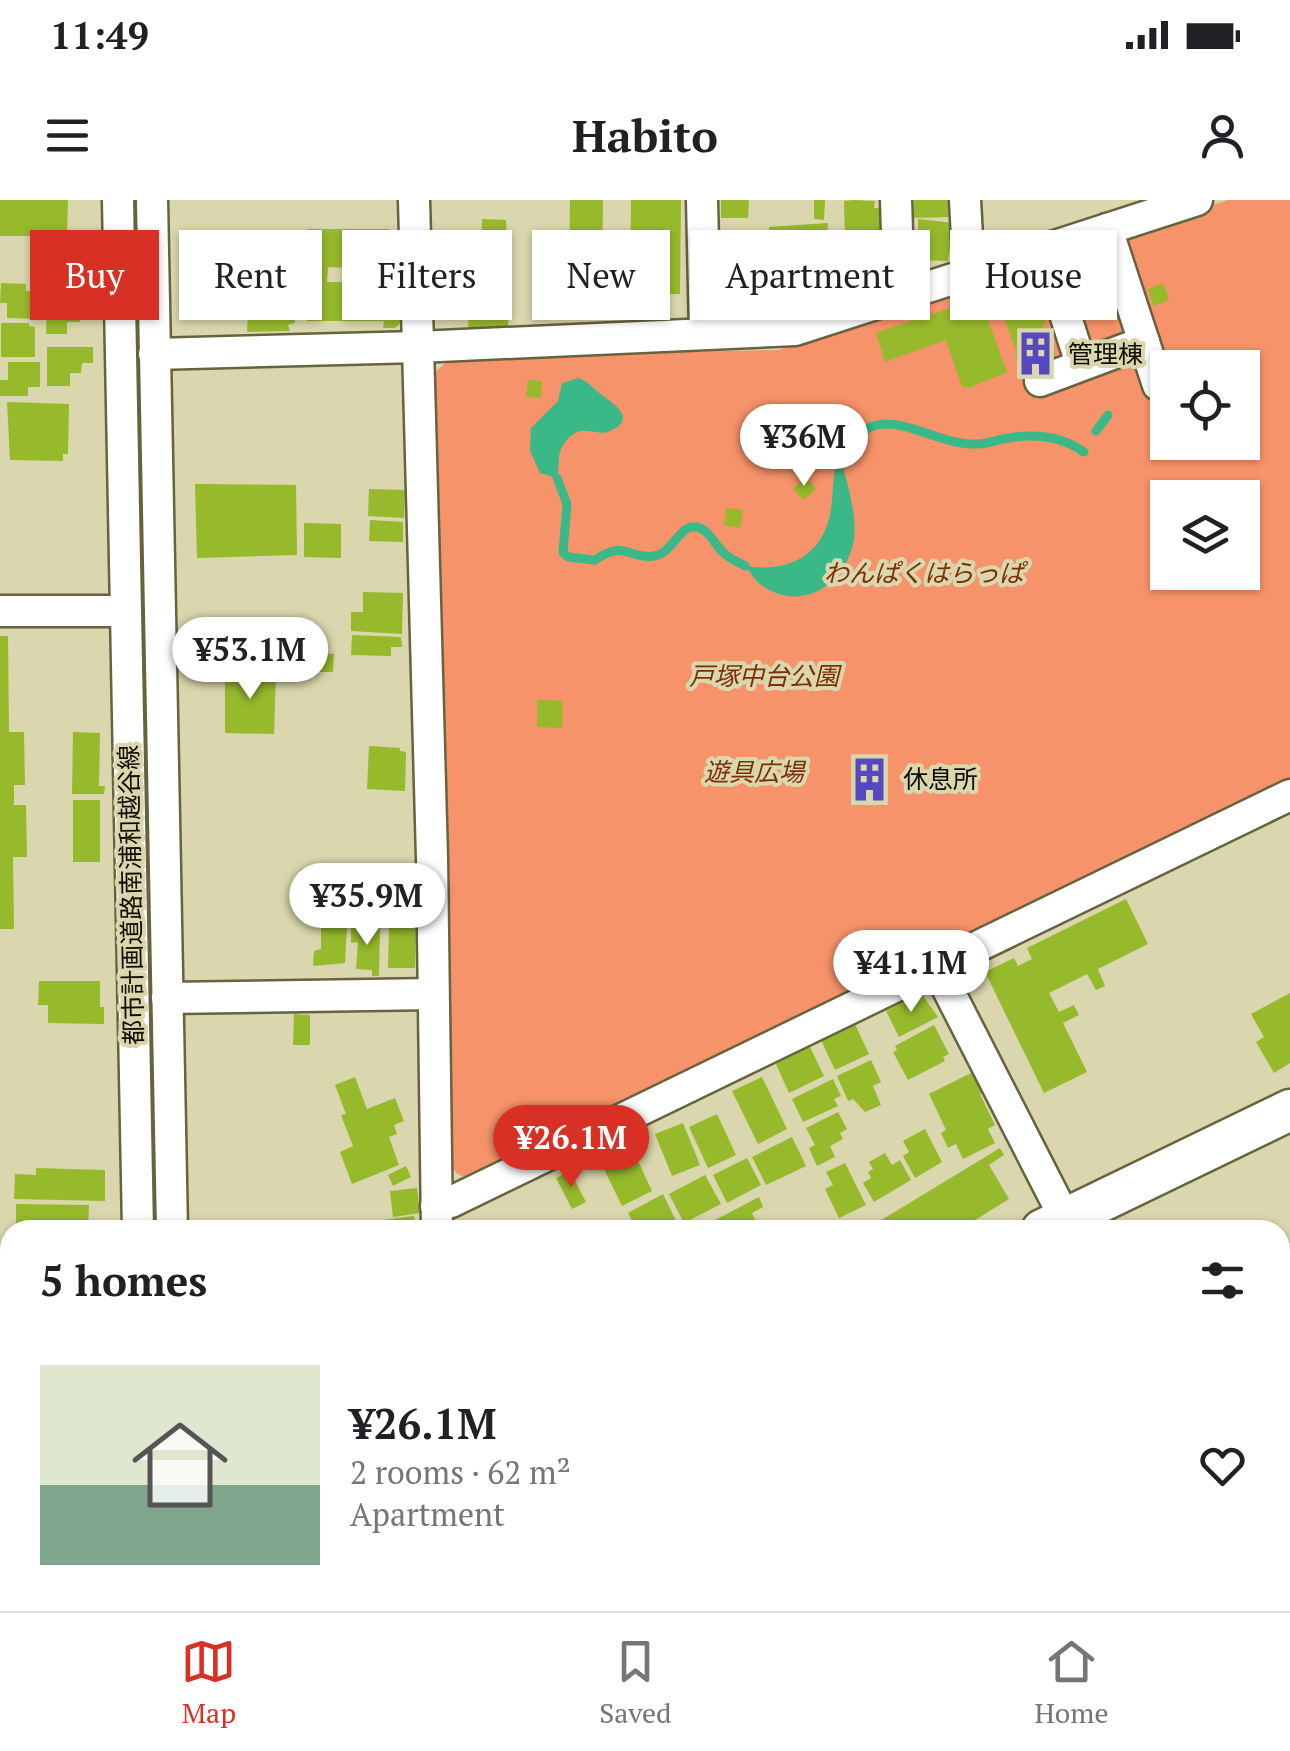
<!DOCTYPE html>
<meta charset="utf-8">
<style>
body{margin:0;font-family:"PT Serif","Noto Sans JP",serif;background:#f6f6f6;color:#202124;height:100vh;display:flex;flex-direction:column;font-size:38px;white-space:nowrap}
*{box-sizing:border-box;margin:0}
p{font-size:32px;color:#757577}
.icon{flex:none;width:55px;height:55px;fill:none;stroke:currentColor;stroke-width:2;stroke-linecap:round;stroke-linejoin:round}
.map{position:relative;flex:1;overflow:hidden}
.sheet{position:absolute;left:0px;top:1020px;width:1290px;height:392px;display:flex;flex-direction:column;background:#fff;border-radius:30px 30px 0 0;box-shadow:0 2px 8px #0004}
.sheet>*{flex:none}
.top-card{position:absolute;left:30px;top:30px;width:1230px;height:90px;display:flex;gap:20px}
.fabs{position:absolute;left:1150px;top:150px;display:grid;gap:20px}
.fabs a{display:grid;place-items:center;width:110px;height:110px;border-radius:0px;background:#fff;box-shadow:0 2px 8px #0004;font-size:50px}
.price{position:absolute;translate:-50% -85px;padding:0 22px;border-radius:35px;background:#fff;color:#222;font-size:32px;line-height:65px;filter:drop-shadow(0 2px 5px #0008)}
.price::after{content:'';position:absolute;left:50%;top:60px;width:30px;height:22px;margin-left:-15px;background:inherit;clip-path:polygon(0 0,100% 0,50% 100%)}
.price.current{background:#d93025;color:#fff}
ul{padding:0;list-style:none}
li{display:flex;align-items:center;gap:30px;height:250px;padding:0 40px}
li span{display:grid;place-items:center;flex:none;width:280px;height:200px;border-radius:0px;color:#555}
li>.icon{margin-inline-start:auto}
span .icon{width:120px;height:120px;fill:#fffc;stroke-width:1}
li b{font-size:42px}
h2{display:flex;justify-content:space-between;align-items:center;height:120px;padding:0 40px;font-size:42px}
.chip{padding:0 35px;border-radius:0px;background:#fff;box-shadow:0 2px 8px #0004;font-size:35px;line-height:90px}
.chip.current{background:#d93025;color:#fff}
.status{display:flex;justify-content:space-between;align-items:center;height:70px;padding:0 50px;background:#fff;direction:ltr}
.status svg{height:28px;fill:currentColor}
header{display:flex;justify-content:space-between;align-items:center;height:130px;padding:0 40px;background:#fff;font-size:45px;font-weight:600}
.tab-bar{display:flex;justify-content:space-around;align-items:center;height:140px;border-top:2px solid #e0e0e0;background:#fff;font-size:28px;color:#757577}
.tab-bar a{display:grid;justify-items:center;gap:5px}
.tab-bar .current{color:#d93025}
.map>svg:first-child{display:block}
.green{fill:#f7936a;fill-rule:evenodd}
.water{fill:#3bb887}
.lines{fill:none;stroke-linecap:round;stroke-linejoin:round}
.stream{stroke:#3bb887;stroke-width:9}
.building{fill:#97b92c;fill-rule:evenodd}
.minor-casing{stroke:#67633e;stroke-width:35}
.major-casing{stroke:#67633e;stroke-width:45}
.minor{stroke:#fff;stroke-width:30}
.major{stroke:#fff;stroke-width:40}
.labels{text-anchor:middle;stroke-width:8;stroke-linejoin:round;paint-order:stroke}
.poi-label{font-size:25px;fill:#100e02;stroke:#dad6ad;text-anchor:start}
.park-label{font-size:25px;font-style:italic;fill:#7c2f06;stroke:#dad6ad}
.street-label{font-size:25px;fill:#100e02;stroke:#dad6ad}
</style>
<div class="status"><b>11:49</b><svg viewBox="0 0 49 12"><path d="M0 12V9h3v3zM5 12V6h3v6zM10 12V3h3v9zM15 12V0h3v12zM26 1h20v11H26zM47 4h2v5h-2z"/></svg></div>
<header><svg class="icon" aria-label="menu" viewBox="0 0 24 24"><path d="M4 6h16M4 12h16M4 18h16"/></svg>Habito<svg class="icon" aria-label="person" viewBox="0 0 24 24"><circle cx="12" cy="8" r="4"/><path d="M4 21q1-7 8-7t8 7"/></svg></header>
<div class="map">
<svg width="1290" height="1411" viewBox="0 0 1290 1411">
<rect width="100%" height="100%" fill="#dad6ad"/>
<path class="green" d="M1228,0H1290V584L470,979L457,974L448,961L433,174L452,157L779,150L860,120ZM1168,168H1242V242H1168ZM1168,298H1242V372H1168Z"/>
<g class="water">
<path d="M579,178C588,182 591,186 598,192C608,200 641,218 610,231C597,237 586,225 572,235C554,250 561,261 557,278L540,273L530,251L531,228L558,201L562,183Z"/>
<path d="M839,253C846,279 857,312 854,339C847,384 801,415 760,384C755,380 750,372 745,366C785,372 820,359 830,315C834,294 832,274 839,253Z"/>
</g>
<g class="lines">
<g class="stream">
<polyline points="1096,231 1108,215"/>
<path d="M839,253C882,194 922,243 973,244C983,245 993,241 1003,239C1032,233 1060,235 1084,252"/>
<path d="M557,278L567,304L563,352L568,357L595,360C626,339 629,360 654,356C674,353 679,323 697,327C710,330 715,346 725,354C730,359 738,362 745,366"/>
</g>
</g>
<g class="building">
<polygon points="0,0 68,0 67,36 0,36"/>
<polygon points="570,0 603,0 602,70 569,69"/>
<polygon points="631,0 681,0 680,94 630,94"/>
<polygon points="721,0 749,0 748,18 721,18"/>
<polygon points="814,0 825,0 824,20 814,19"/>
<polygon points="853,0 875,1 874,8 880,8 882,41 845,42 844,1"/>
<polygon points="914,0 951,0 951,17 913,18"/>
<polygon points="482,19 506,20 508,67 503,71 481,70"/>
<polygon points="918,19 954,23 948,61 918,60"/>
<polygon points="828,23 827,50 814,50 817,87 803,87 802,95 779,98 779,89 772,89 773,74 762,74 762,58 770,59 769,27"/>
<path d="M308,29H389V53H397L394,105H405L404,120L395,128H383L384,121H307ZM328,67L346,68L345,82H327ZM364,68H376V82H364Z"/>
<polygon points="232,34 292,35 292,65 232,63"/>
<polygon points="847,49 882,50 882,74 879,84 850,89 849,98 839,98 840,80 846,80"/>
<polygon points="253,73 296,74 295,123 288,125 290,131 247,132 249,96 253,97"/>
<polygon points="474,78 509,79 508,128 468,127 469,111 473,111"/>
<polygon points="1,83 26,84 26,91 38,91 37,119 7,118 7,103 0,103"/>
<polygon points="1163,83 1169,100 1153,106 1148,89"/>
<polygon points="827,87 828,100 802,110 803,105 807,105 807,95"/>
<polygon points="47,94 93,95 93,112 79,112 80,122 67,122 67,134 46,134"/>
<polygon points="1043,94 1048,114 1041,132 1042,140 1015,149 1000,106"/>
<polygon points="980,98 1007,172 971,187 962,187 946,140 885,162 876,133"/>
<polygon points="1,123 29,123 29,126 35,127 35,157 1,157"/>
<polygon points="1050,139 1056,157 1020,169 1015,152"/>
<polygon points="47,147 93,147 93,163 82,163 81,173 70,173 70,186 47,186"/>
<polygon points="8,162 40,162 40,187 28,187 28,196 0,196 0,180 8,180"/>
<polygon points="528,180 542,181 541,198 526,197"/>
<polygon points="7,202 69,204 68,254 63,254 63,261 10,260"/>
<polygon points="805,277 816,289 803,300 793,289"/>
<polygon points="195,284 296,285 297,355 197,358"/>
<polygon points="369,289 405,290 404,318 368,316"/>
<polygon points="726,308 743,310 740,328 724,325"/>
<polygon points="370,320 403,322 403,342 369,341"/>
<polygon points="304,323 341,324 341,358 304,357"/>
<polygon points="363,392 403,393 402,434 351,431 351,412 363,412"/>
<polygon points="352,435 401,437 402,447 391,447 391,456 351,455"/>
<polygon points="0,436 8,436 9,532 24,532 25,585 14,585 14,605 26,605 27,657 13,657 14,729 0,729"/>
<polygon points="317,453 334,454 333,472 317,472"/>
<polygon points="241,469 276,473 274,534 225,533 225,473 241,474"/>
<polygon points="537,500 563,501 562,528 537,527"/>
<polygon points="73,532 100,533 99,586 105,586 104,594 72,594"/>
<polygon points="369,546 400,548 400,551 406,552 405,591 367,589"/>
<polygon points="871,559 888,571 869,598 852,587"/>
<rect x="73" y="600" width="27" height="62"/>
<polygon points="1126,699 1148,744 1098,769 1105,786 1096,790 1087,774 1049,793 1059,812 1074,805 1079,815 1063,823 1087,872 1044,893 985,772 1014,758 1018,766 1032,759 1027,748"/>
<polygon points="321,725 347,726 345,763 313,766 314,751 321,749"/>
<polygon points="351,726 380,727 379,776 372,776 372,770 356,769 358,742 351,743"/>
<polygon points="389,726 416,726 415,768 388,768"/>
<polygon points="39,781 100,781 100,807 104,807 104,824 48,823 48,805 38,805"/>
<polygon points="921,793 938,817 899,837 886,811"/>
<polygon points="1290,793 1290,863 1274,873 1256,842 1264,837 1251,814"/>
<polygon points="294,814 310,815 310,845 293,845"/>
<polygon points="854,822 869,854 835,870 820,838"/>
<polygon points="934,825 949,854 943,857 945,861 908,880 893,852 897,850 895,846"/>
<polygon points="809,845 824,876 789,893 775,862"/>
<polygon points="871,860 881,882 873,886 881,905 865,912 853,899 848,901 837,876"/>
<polygon points="975,871 985,891 980,894 995,925 988,929 995,943 963,959 956,944 948,948 941,933 946,930 929,894"/>
<polygon points="355,877 367,909 395,898 404,921 394,925 397,934 389,937 399,965 352,984 340,952 353,946 341,915 346,914 335,885"/>
<polygon points="762,877 787,929 758,944 732,891"/>
<polygon points="833,879 841,896 834,899 838,906 803,922 792,899"/>
<polygon points="838,912 847,929 840,933 843,939 830,946 835,957 817,966 809,948 815,945 806,928"/>
<polygon points="717,914 736,955 708,968 689,927"/>
<polygon points="683,923 700,965 672,976 655,934"/>
<polygon points="925,929 942,962 915,978 903,956 909,952 903,941"/>
<polygon points="792,937 806,966 766,985 752,957"/>
<polygon points="632,948 652,991 622,1006 601,963"/>
<polygon points="1000,948 1004,955 989,965 1009,999 959,1030 865,1030"/>
<polygon points="885,953 892,965 900,960 911,980 874,1002 863,983 871,978 868,972 873,969 869,962"/>
<polygon points="747,958 761,985 727,1003 713,975"/>
<polygon points="845,963 866,1005 839,1018 825,989 833,985 826,972"/>
<polygon points="406,966 411,977 393,986 388,975"/>
<polygon points="36,968 105,970 105,1001 14,999 15,974 36,975"/>
<polygon points="570,971 586,1002 572,1009 556,978"/>
<polygon points="705,975 721,1004 684,1023 669,994"/>
<polygon points="417,988 420,1013 393,1017 390,991"/>
<polygon points="663,994 678,1025 669,1030 637,1030 628,1013"/>
<polygon points="759,997 763,1007 752,1013 760,1030 696,1030"/>
<polygon points="16,1004 89,1005 88,1030 22,1030 22,1026 16,1026"/>
<polygon points="414,1016 416,1030 375,1030 374,1021"/>
<rect x="3" y="1140" width="7" height="37"/>
<polygon points="0,1189 10,1189 10,1275 0,1276"/>
<rect x="10" y="1402" width="73" height="9"/>
<polygon points="1056,1402 1096,1402 1101,1411 1060,1411"/>
<polygon points="1200,1402 1204,1402 1208,1411 1181,1411"/>
</g>
<g class="lines">
<defs>
<g id="minor">
<polyline points="118,0 138,1030"/>
<polyline points="152,0 172,1030"/>
<polyline points="414,0 432,658 437,1030"/>
<polyline points="702,0 705,132"/>
<polyline points="896,0 899,96"/>
<polyline points="965,0 969,74"/>
<polyline points="1107,29 1158,185"/>
<polyline points="1058,92 1081,164"/>
<polyline points="154,154 418,147 795,130 1197,0"/>
<polyline points="1040,181 1144,142"/>
<polyline points="0,411 124,411"/>
<polyline points="936,766 1071,1030"/>
<polyline points="167,798 433,794"/>
<polyline points="436,1006 451,1002 1290,595"/>
<polyline points="0,1121 10,1120"/>
<polyline points="146,1402 146,1411"/>
<polyline points="181,1402 181,1411"/>
<polyline points="952,1402 956,1411"/>
<polyline points="1256,1402 1260,1411"/>
</g>
<g id="major">
<polyline points="1042,1030 1290,910"/>
<polyline points="424,1411 435,1402"/>
</g>
</defs>
<use href="#minor" class="minor-casing"/>
<use href="#major" class="major-casing"/>
<use href="#minor" class="minor"/>
<use href="#major" class="major"/>
</g>
<defs>
<symbol id="building-bare" viewBox="-9 -9 18 18"><path d="M-4-6H4V6H1V3H-1V6H-4ZM-2.5-4.3h1.7v1.8h-1.7ZM.8-4.3h1.7v1.8H.8ZM-2.5-1h1.7V.8h-1.7ZM.8-1h1.7V.8H.8Z" fill="#5648c0" stroke="#dad6ad" stroke-width="2.5" paint-order="stroke"/></symbol>
</defs>
<g fill-rule="evenodd">
<use href="#building-bare" x="1004" y="122" width="63" height="63"/>
<use href="#building-bare" x="838" y="548" width="63" height="63"/>
</g>
<g class="labels">
<g class="poi-label">
<text x="1068" y="163">管理棟</text>
<text x="903" y="588">休息所</text>
</g>
<g class="park-label">
<text x="924" y="382">わんぱくはらっぱ</text>
<text x="764" y="485">戸塚中台公園</text>
<text x="754" y="581">遊具広場</text>
</g>
<g class="street-label">
<text transform="translate(131 695) rotate(-91)" y="9">都市計画道路南浦和越谷線</text>
</g>
</g>
</svg>
<div class="fabs">
<a><svg class="icon" aria-label="locate" viewBox="0 0 24 24"><circle cx="12" cy="12" r="6"/><path d="M12 2v4M12 18v4M2 12h4M18 12h4"/></svg></a>
<a><svg class="icon" aria-label="layers" viewBox="0 0 24 24"><path d="M12 4l9 5-9 5-9-5zM3 14l9 5 9-5"/></svg></a>
</div>
<b class="price" style="left:804px;top:289px">¥36M</b>
<b class="price" style="left:250px;top:502px">¥53.1M</b>
<b class="price" style="left:367px;top:748px">¥35.9M</b>
<b class="price" style="left:911px;top:815px">¥41.1M</b>
<b class="price current" style="left:571px;top:990px">¥26.1M</b>
<div class="top-card">
<a class="chip current">Buy</a>
<a class="chip">Rent</a>
<a class="chip">Filters</a>
<a class="chip">New</a>
<a class="chip">Apartment</a>
<a class="chip">House</a>
</div>
<section class="sheet">
<h2>5 homes<svg class="icon" aria-label="filters" viewBox="0 0 24 24"><path d="M4 7h16M4 17h16"/><circle cx="9" cy="7" r="2"/><circle cx="15" cy="17" r="2"/></svg></h2>
<ul>
<li><span style="background:linear-gradient(#dfe7d0 60%,#7fa58c 0)"><svg class="icon" aria-label="home" viewBox="0 0 24 24"><path d="M3 11l9-7 9 7M6 9v11h12V9"/></svg></span><div><b>¥26.1M</b><p>2 rooms · 62 m²</p><p>Apartment</p></div><svg class="icon" aria-label="heart" viewBox="0 0 24 24"><path d="M12 20l-8-8c-3-5 5-10 8-4 3-6 11-1 8 4z"/></svg></li>
</ul>
</section>
</div>
<nav class="tab-bar">
<a class="current"><svg class="icon" aria-label="map" viewBox="0 0 24 24"><path d="M3 6l6-2 6 2 6-2v14l-6 2-6-2-6 2zM9 4v14M15 6v14"/></svg>Map</a>
<a><svg class="icon" aria-label="saved" viewBox="0 0 24 24"><path d="M7 4h10v16l-5-4-5 4z"/></svg>Saved</a>
<a><svg class="icon" aria-label="home" viewBox="0 0 24 24"><path d="M3 11l9-7 9 7M6 9v11h12V9"/></svg>Home</a>
</nav>
